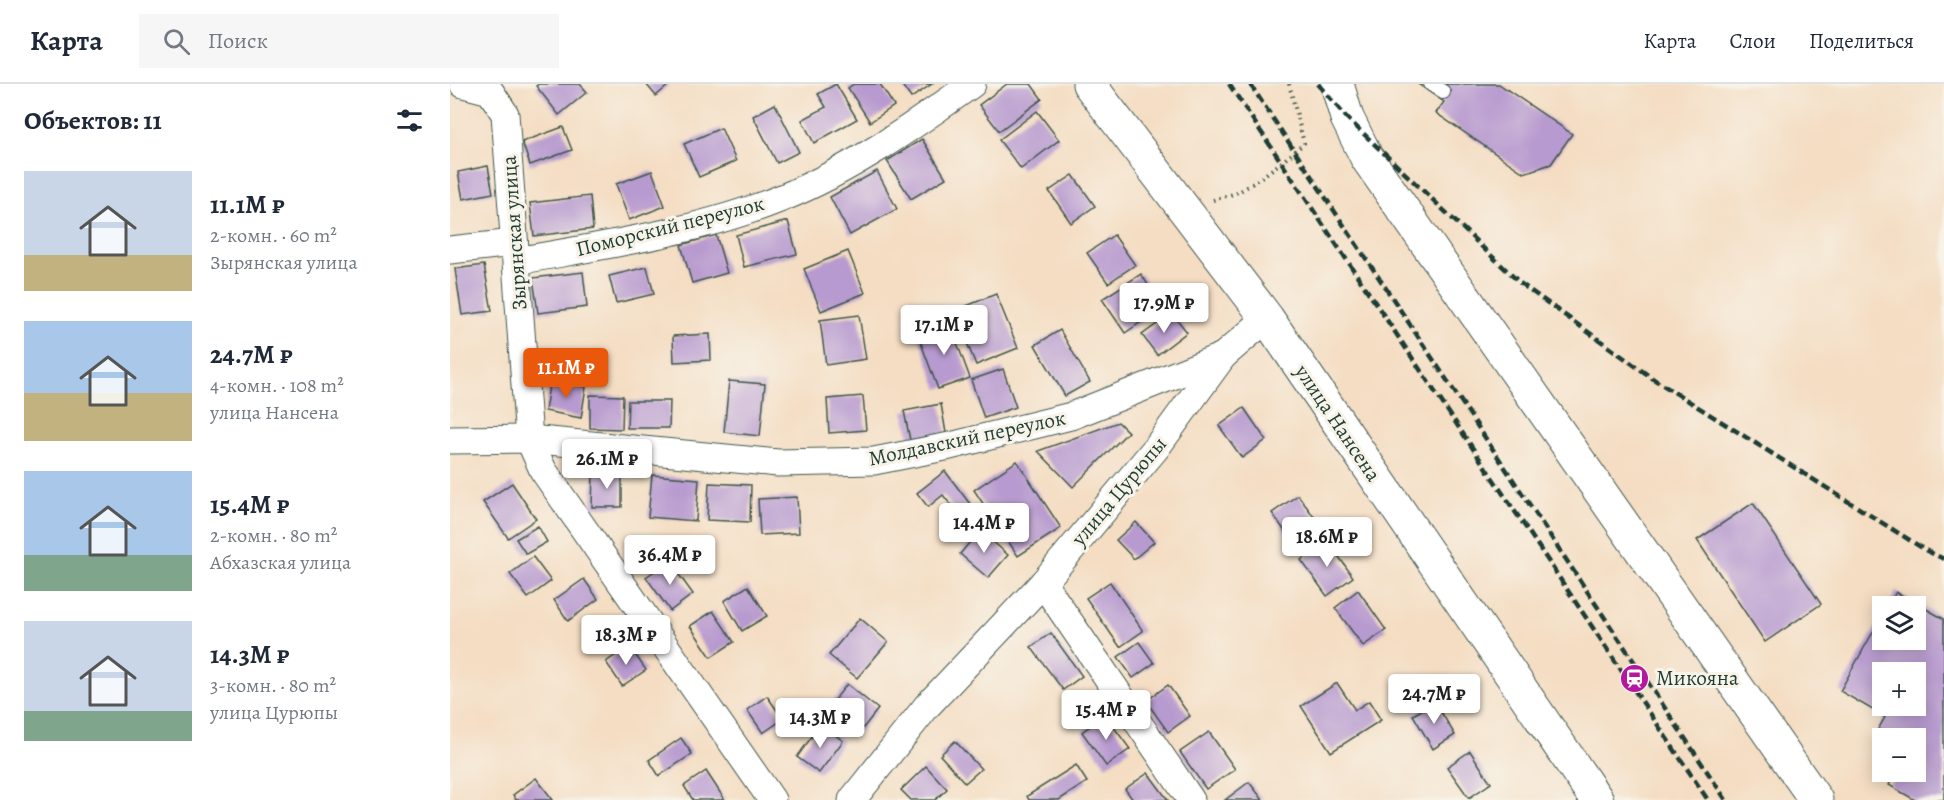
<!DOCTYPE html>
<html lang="ru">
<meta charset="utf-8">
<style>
body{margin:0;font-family:Alegreya,serif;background:#f6f6f7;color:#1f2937;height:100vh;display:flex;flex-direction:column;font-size:22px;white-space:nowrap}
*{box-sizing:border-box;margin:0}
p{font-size:20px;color:#747a83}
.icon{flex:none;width:33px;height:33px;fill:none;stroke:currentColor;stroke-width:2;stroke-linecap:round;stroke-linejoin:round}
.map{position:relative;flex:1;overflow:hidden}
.panel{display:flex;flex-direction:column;background:#fff;width:450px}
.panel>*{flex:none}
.tools{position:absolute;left:1422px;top:512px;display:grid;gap:12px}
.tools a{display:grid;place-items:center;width:54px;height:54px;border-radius:0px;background:#fff;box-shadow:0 3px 15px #0003;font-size:30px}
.price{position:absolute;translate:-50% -51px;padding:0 14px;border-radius:6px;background:#fff;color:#222;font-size:20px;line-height:39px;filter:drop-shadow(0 2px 3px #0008)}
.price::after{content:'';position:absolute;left:50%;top:36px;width:18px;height:14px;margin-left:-9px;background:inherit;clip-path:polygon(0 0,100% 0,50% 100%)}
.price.current{background:#ea580c;color:#fff}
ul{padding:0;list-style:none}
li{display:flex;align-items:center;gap:18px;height:150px;padding:0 24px}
li span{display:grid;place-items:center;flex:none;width:168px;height:120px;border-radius:0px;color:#555}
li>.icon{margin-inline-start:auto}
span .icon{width:72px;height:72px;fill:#fffc;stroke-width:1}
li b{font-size:26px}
h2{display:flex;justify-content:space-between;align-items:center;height:72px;padding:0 24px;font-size:26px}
header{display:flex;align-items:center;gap:36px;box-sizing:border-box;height:84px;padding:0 30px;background:#fff;border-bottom:2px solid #e0e1e3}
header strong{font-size:28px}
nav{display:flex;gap:33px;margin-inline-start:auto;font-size:21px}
.search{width:420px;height:54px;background:#f6f6f7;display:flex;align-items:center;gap:15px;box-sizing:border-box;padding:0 21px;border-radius:0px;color:#747a83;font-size:22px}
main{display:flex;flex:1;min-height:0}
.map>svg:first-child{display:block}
.building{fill:#b79acf;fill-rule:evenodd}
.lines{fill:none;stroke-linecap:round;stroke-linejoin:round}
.service-casing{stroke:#3f5549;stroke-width:16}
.minor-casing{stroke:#3f5549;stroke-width:29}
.primary-casing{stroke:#3f5549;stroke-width:35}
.path{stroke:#3f5549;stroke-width:4;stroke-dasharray:1.5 4.5;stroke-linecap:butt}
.service{stroke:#fff;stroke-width:14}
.minor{stroke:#fff;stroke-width:27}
.primary{stroke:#fff;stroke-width:33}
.rail{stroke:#1f3d34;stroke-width:4.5;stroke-dasharray:9 4.5;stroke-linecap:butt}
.labels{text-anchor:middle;stroke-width:6;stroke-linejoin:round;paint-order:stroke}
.street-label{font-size:21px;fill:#1f3d34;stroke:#f7f3e8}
.poi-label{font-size:21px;fill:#1f3d34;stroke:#f7f3e8;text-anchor:start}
</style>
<header>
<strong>Карта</strong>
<div class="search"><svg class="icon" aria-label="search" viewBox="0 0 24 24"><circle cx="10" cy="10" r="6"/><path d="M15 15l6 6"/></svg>Поиск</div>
<nav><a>Карта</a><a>Слои</a><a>Поделиться</a></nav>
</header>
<main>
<section class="panel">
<h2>Объектов: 11<svg class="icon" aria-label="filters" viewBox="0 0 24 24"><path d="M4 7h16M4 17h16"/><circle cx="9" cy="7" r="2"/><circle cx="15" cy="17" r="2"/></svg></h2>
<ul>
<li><span style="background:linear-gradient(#c9d6e8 70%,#c2b280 0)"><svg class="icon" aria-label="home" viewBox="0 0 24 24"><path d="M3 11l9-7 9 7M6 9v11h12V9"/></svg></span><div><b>11.1M ₽</b><p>2-комн. · 60 m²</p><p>Зырянская улица</p></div></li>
<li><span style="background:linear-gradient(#a9c7e8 60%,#c2b280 0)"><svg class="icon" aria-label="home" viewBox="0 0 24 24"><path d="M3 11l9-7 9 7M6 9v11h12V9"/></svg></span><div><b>24.7M ₽</b><p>4-комн. · 108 m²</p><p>улица Нансена</p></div></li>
<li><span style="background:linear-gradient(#a9c7e8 70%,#7fa58c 0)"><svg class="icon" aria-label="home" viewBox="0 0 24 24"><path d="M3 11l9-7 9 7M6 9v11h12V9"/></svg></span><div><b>15.4M ₽</b><p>2-комн. · 80 m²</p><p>Абхазская улица</p></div></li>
<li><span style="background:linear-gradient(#c9d6e8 75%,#7fa58c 0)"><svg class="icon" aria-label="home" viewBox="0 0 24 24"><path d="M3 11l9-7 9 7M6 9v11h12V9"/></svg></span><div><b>14.3M ₽</b><p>3-комн. · 80 m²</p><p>улица Цурюпы</p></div></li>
</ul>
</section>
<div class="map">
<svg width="1494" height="716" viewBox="0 0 1494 716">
<rect width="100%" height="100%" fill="#f7f3e8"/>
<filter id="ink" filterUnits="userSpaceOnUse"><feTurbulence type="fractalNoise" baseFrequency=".0167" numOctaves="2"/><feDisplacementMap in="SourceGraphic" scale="12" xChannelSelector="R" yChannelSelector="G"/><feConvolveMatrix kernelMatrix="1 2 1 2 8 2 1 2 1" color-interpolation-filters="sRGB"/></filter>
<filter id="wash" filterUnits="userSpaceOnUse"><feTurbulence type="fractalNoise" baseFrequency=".008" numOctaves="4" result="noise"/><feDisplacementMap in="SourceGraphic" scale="24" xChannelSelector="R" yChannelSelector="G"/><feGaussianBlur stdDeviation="1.35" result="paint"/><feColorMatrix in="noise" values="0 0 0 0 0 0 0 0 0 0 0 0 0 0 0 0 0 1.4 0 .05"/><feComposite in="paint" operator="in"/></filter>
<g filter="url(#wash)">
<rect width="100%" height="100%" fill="#f4ddc2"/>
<g id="blocks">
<g class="building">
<polygon points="89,0 130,0 137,8 109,31 86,2"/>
<polygon points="196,0 220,0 206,12"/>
<polygon points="386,0 407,35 364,59 352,36 376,23 368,10"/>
<polygon points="404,0 430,0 444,22 420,38 398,4"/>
<polygon points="451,0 482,0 461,14"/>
<polygon points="557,0 581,0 592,15 549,47 529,21"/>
<polygon points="968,0 1049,0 1122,50 1101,80 1074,89 986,29 994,18"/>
<polygon points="325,20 349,68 327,79 303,32"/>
<polygon points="587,27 609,56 571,85 549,56"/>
<polygon points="113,43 122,66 80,81 72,58"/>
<polygon points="271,44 286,77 249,93 234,60"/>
<polygon points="472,55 496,94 461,115 437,77"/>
<polygon points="38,82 43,109 13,115 8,88"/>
<polygon points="202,87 215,122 179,136 166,100"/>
<polygon points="427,87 447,125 400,151 380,113"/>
<polygon points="623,91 645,122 621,139 599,107"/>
<polygon points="140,112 143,145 84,152 80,119"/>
<polygon points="338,137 347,170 294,183 286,151"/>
<polygon points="266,151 277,189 242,199 231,161"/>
<polygon points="664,151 685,181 658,199 637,169"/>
<polygon points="398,167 415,209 371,227 354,185"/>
<polygon points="34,181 42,227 12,231 5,185"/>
<polygon points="197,183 204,210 166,219 159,192"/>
<polygon points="133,188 137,223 88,229 83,194"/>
<polygon points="691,190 713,223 675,249 652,215"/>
<polygon points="546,210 568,264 526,281 504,227"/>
<polygon points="722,229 737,248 707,271 692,251"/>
<polygon points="409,231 416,275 376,281 370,236"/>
<polygon points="500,240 520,294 488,305 468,251"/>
<polygon points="610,246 640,298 615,312 585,261"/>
<polygon points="260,250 261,276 224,278 223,252"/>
<polygon points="553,285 566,323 534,334 521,296"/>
<polygon points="100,296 136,303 131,334 95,327"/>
<polygon points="279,297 315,300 310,352 274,348"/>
<polygon points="140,311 173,312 172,345 140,344"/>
<polygon points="413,312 416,346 379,349 377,315"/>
<polygon points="178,317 220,317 219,344 177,344"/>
<polygon points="491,320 496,349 460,356 454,327"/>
<polygon points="794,324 816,356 792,374 769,342"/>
<polygon points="668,338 678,348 623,403 588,367"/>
<polygon points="567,377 611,444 568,472 524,406"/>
<polygon points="495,387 520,420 508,430 493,411 478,423 467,409"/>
<polygon points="143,389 172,390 172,423 142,423"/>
<polygon points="202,391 249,395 246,437 198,433"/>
<polygon points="62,399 86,435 58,454 33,418"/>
<polygon points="259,399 301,401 300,438 257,436"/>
<polygon points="848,411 870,441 844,460 822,429"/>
<polygon points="347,413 349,449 310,451 308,415"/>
<polygon points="1303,419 1371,520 1315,558 1247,456"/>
<polygon points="686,438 704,458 684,475 666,456"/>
<polygon points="88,442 97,458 76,470 66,455"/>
<polygon points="530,446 558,471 538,494 510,470"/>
<polygon points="878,457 903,493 877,512 851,476"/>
<polygon points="83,473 101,497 78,514 60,490"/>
<polygon points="219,477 243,510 220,527 196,493"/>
<polygon points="134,495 148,515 118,537 104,516"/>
<polygon points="660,498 693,547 670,563 636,514"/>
<polygon points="298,502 317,532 292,547 274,517"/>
<polygon points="908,506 936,546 913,562 885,524"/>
<path d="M1446,508L1494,535V716H1465L1439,701L1447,687H1466V654L1432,656L1425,651L1435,633L1390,607L1432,532V555H1466V522H1438ZM1432,588H1466V621H1432Z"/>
<polygon points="263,527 284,558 261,573 240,542"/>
<polygon points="410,534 438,558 407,594 379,571"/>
<polygon points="601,549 632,592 613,606 581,563"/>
<polygon points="689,558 704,579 683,594 668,573"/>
<polygon points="179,562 196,586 172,602 156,578"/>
<polygon points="887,599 905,626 919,617 931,636 881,668 851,622"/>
<polygon points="397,600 428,625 410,648 379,623"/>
<polygon points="718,601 740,632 718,648 696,617"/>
<polygon points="317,612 333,635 313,649 297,626"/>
<polygon points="985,618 1005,651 983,665 963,631"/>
<polygon points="655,631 680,665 656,682 632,648"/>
<polygon points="371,640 393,657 369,689 347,673"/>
<polygon points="759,648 785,685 756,705 730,668"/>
<polygon points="231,654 242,670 209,692 199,676"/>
<polygon points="505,657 531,685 515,699 490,671"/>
<polygon points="1020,667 1041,699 1019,714 997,683"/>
<polygon points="626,681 637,698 609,716 579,716 577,712"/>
<polygon points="476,682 497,705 485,716 461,716 451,706"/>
<polygon points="256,687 275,716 243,716 234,702"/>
<polygon points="698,689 718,716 683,716 675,705"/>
<polygon points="86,694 103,716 66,716 63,711"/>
<polygon points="799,698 813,716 775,716"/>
</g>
</g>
</g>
<g filter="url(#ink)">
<use href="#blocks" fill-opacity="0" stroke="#3f5549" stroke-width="1.5"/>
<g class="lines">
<defs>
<polyline id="service" points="981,0 993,8"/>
<g id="minor">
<polyline points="13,0 40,7 55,30 79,355 93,386 322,716"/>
<polyline points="0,166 64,159"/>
<path d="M67,177C155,161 248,148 332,114C401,86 462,43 522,0"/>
<polyline points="0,356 79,355 328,379 424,377 500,362 621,332 773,272"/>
<polyline points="593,499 741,716"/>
<polyline points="402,716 477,622 593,499 706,364 773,272 817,234"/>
</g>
<g id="primary">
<polyline points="639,0 817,234 1147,716"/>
<polyline points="887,0 897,34 917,74 1366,716"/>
</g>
</defs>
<use href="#service" class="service-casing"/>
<use href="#minor" class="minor-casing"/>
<use href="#primary" class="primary-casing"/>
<path class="path" d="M763,116C772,113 782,111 790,107C801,102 846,68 854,59L839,0"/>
<use href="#service" class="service"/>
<use href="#minor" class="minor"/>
<use href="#primary" class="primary"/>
<g class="rail">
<polyline points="779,0 1258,716"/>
<polyline points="800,0 1276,716"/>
<polyline points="868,0 897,34 1070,199 1205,296 1477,467 1494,475"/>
</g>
</g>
</g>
<defs>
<symbol id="station-disc" viewBox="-11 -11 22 22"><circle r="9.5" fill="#b5179e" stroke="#f7f3e8"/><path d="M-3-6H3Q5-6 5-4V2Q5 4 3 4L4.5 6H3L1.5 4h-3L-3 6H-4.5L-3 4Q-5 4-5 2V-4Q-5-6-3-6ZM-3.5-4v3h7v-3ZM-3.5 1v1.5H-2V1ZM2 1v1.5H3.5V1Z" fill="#fff"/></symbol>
</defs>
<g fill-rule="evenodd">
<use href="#station-disc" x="1168" y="578" width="33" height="33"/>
</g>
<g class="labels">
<g class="street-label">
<text transform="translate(220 142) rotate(-14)" y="7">Поморский переулок</text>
<text transform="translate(64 149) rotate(-94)" y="7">Зырянская улица</text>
<text transform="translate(888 339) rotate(56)" y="7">улица Нансена</text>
<text transform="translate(517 354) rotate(-12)" y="7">Молдавский переулок</text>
<text transform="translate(669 407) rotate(-50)" y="7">улица Цурюпы</text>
</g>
<g class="poi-label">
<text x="1206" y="601">Микояна</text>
</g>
</g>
</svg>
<div class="tools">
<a><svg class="icon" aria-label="layers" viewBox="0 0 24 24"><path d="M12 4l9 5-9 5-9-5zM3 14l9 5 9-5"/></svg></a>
<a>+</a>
<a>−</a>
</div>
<b class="price" style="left:714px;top:250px">17.9M ₽</b>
<b class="price" style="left:494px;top:272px">17.1M ₽</b>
<b class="price current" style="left:116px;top:315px">11.1M ₽</b>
<b class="price" style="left:157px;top:406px">26.1M ₽</b>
<b class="price" style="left:534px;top:470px">14.4M ₽</b>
<b class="price" style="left:877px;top:484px">18.6M ₽</b>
<b class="price" style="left:220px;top:502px">36.4M ₽</b>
<b class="price" style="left:176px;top:582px">18.3M ₽</b>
<b class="price" style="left:984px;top:641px">24.7M ₽</b>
<b class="price" style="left:656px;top:657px">15.4M ₽</b>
<b class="price" style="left:370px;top:665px">14.3M ₽</b>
</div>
</main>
